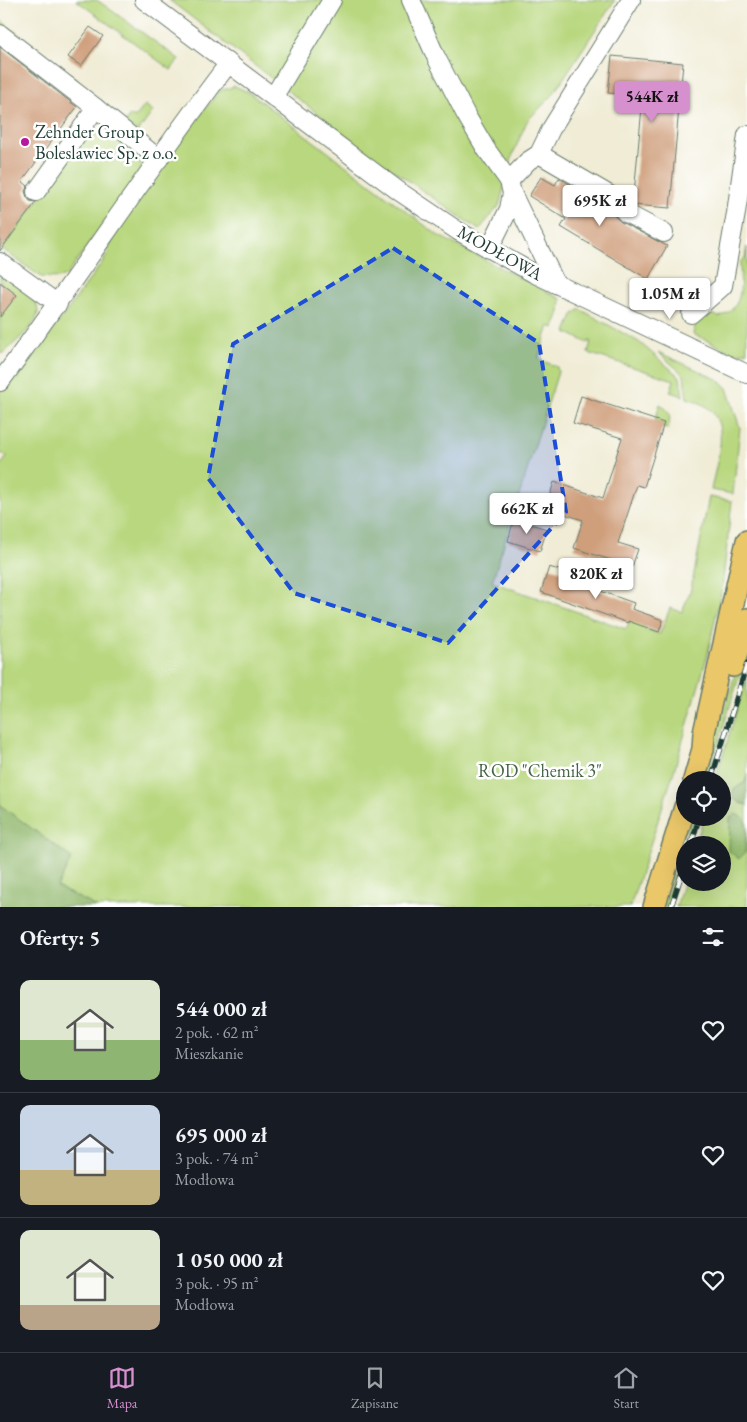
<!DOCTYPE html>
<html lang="pl">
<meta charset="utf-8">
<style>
body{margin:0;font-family:"EB Garamond",serif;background:#20242c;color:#f1f3f6;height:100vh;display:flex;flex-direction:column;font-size:19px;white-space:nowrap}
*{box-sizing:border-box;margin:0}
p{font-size:16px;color:#9ea1a6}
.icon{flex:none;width:28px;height:28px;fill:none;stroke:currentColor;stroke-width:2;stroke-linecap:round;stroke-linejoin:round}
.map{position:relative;height:907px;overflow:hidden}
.details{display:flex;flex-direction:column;background:#171b24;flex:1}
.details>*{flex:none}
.tools{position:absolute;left:676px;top:771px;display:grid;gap:10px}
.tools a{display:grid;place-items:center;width:55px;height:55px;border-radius:50%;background:#171b24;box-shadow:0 5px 20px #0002;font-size:25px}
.price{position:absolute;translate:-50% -42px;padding:0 11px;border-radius:5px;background:#fff;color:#222;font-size:16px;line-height:32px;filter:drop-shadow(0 1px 2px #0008)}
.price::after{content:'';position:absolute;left:50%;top:30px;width:15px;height:11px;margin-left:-8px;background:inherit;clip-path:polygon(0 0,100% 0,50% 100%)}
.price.selected{background:#d690ce;color:#111}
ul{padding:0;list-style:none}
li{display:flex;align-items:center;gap:15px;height:125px;padding:0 20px}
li+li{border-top:1px solid #363941}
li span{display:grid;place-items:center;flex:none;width:140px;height:100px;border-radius:10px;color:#555}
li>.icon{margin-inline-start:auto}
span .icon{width:60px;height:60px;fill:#fffc;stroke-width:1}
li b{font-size:21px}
h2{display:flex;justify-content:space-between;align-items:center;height:60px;padding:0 20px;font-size:21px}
.menu{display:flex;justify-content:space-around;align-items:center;height:70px;border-top:1px solid #363941;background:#171b24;font-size:14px;color:#9ea1a6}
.menu a{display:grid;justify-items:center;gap:2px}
.menu .selected{color:#d690ce}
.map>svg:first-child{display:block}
.green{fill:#b8d77e;stroke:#6c8a59}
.forest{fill:#92b86d;stroke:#587a50}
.building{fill:#cf9e7a}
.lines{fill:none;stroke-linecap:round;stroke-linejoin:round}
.minor-casing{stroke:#687a6c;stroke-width:20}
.major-casing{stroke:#687a6c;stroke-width:24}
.minor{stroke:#fff;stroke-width:18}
.major{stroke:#eac769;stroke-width:21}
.rail-casing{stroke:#1f3d34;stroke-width:5.5}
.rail{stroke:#fff;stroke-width:4;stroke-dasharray:11;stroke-linecap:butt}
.marked{fill:#1d4ed8;fill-opacity:0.2;stroke:#1d4ed8;stroke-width:4;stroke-dasharray:10 6;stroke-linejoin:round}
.poi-dot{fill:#b5179e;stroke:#fff;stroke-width:2}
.labels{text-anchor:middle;stroke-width:5;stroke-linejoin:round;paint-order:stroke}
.poi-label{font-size:18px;fill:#1f3d34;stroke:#fff;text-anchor:start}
.street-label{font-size:18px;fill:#1f3d34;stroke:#fff}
.park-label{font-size:18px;fill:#456446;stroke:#fff}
</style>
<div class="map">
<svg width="747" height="907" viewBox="0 0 747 907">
<rect width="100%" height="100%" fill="#fff"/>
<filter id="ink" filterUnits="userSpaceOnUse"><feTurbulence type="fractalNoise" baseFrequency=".02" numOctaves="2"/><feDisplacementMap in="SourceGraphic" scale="10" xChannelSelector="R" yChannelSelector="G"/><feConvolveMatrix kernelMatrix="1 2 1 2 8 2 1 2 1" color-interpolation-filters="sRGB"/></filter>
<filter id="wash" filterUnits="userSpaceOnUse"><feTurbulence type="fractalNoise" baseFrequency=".0096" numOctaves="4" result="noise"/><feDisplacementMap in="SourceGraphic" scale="20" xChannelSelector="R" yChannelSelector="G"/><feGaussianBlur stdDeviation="1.12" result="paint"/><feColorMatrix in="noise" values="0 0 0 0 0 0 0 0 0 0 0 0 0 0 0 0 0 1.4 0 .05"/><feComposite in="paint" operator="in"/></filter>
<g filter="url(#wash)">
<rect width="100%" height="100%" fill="#f0ecd5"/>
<g class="green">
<polygon points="76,0 97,0 179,59 171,70"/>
<polygon points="169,0 615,0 552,96 527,121 513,154 499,206 479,230 373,156"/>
<polygon points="0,20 78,80 76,84 0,27"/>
<polygon points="235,86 250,93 439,236 561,299 560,312 554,328 549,326 539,356 539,359 557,367 558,372 492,582 626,629 630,620 644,625 643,628 660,634 670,608 682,612 691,589 709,497 732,501 722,588 707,657 674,771 630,907 97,907 57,887 71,858 0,805 0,466 7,457 0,452 0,390 16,367 37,352 106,257 114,234 184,135 219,91"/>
<polygon points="145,105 153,111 138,132 125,123 130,115 135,118"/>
<path d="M98,134C117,139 141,146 142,169L66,276L59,278L41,277L2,249L41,196L75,146L86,137Z"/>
<path d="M747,247V352L733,353L693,334L699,309L719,317C746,307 740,285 740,262L745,258Z"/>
<path d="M0,270C14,281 48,300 35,321C29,331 13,344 4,353H0V317L16,295L0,282Z"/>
<polygon points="580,309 639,342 680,377 683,396 670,392 674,380 588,353 591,341 589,341 588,343 566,332 573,315"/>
<path d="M658,352L719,380L727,388L740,428L733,494L711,490C718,452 737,412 687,398L684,375Z"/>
<path d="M660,404C671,411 671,418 668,429L662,428L664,423L655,420Z"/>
<polygon points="747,636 747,651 707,780 702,780"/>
<polygon points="747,678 747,775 739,803 747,805 747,907 676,907 685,878 685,882 722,882 722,845 695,845 704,818 722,818 722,780 715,780"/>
<polygon points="691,818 696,818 687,845 685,845 685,852 668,907 663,907"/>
</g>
<g class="forest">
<polygon points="747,775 747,805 733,799 733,790 745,782"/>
<polygon points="0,805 72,858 57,887 97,907 0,907"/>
<polygon points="736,814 744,818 747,828 745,853 739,859 729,851 730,818"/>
</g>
<g id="blocks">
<g class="building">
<polygon points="90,27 103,36 81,66 68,57"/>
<polygon points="0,47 77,107 22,181 28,186 25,191 27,197 30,201 36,202 0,251"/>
<polygon points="612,56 683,63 670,208 633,205 643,96 608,93"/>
<polygon points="541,177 555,185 559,178 574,187 580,194 611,213 621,222 667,246 648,279 561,227 566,219 529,196"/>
<polygon points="0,282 17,295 0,317"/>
<polygon points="581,396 664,423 644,487 637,485 618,543 638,549 632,567 574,548 583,520 546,508 554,482 603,498 622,438 573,423"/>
<polygon points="514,519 547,529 540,551 508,541"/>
<polygon points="549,567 566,572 564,578 634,603 632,609 663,620 659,632 628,621 628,623 541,592"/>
</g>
</g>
</g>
<g filter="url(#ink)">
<use href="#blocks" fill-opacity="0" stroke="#687a6c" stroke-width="1"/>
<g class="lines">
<defs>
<g id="minor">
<polyline points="144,0 400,192 458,231 533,273 747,374"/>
<polyline points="411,0 436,57 466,115 486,149 509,181 512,193 509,209 489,249"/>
<polyline points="0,34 96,108 159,159"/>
<polyline points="274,96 332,0"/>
<polyline points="539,154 608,194 626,213 664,233"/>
<polyline points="509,181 528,161 539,154 551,129 631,0"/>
<polyline points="36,192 96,108"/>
<polyline points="512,193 556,284"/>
<polyline points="0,262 58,304"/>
<polyline points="691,314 723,286 736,213 747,135"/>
<path d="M0,382C78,277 149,167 229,63"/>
</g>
<g id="major">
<polyline points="733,666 747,619"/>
<polyline points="694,780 703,749 704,733 747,541"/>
<polyline points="654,907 685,807"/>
</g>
</defs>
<use href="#minor" class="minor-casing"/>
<use href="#major" class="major-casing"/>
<use href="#minor" class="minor"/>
<use href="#major" class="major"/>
<defs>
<g id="rail">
<polyline points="711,780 747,664"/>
<polyline points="691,845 699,818"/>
<polyline points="671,907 685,863"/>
</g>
</defs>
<use href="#rail" class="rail-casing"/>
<use href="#rail" class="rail"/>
</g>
</g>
<path class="marked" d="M393,248L539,343L566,512L448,643L294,593L208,478L233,344Z"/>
<circle class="poi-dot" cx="25" cy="142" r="5"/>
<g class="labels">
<g class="poi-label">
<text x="35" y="138">Zehnder Group<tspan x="35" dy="21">Boleslawiec Sp. z o.o.</tspan></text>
</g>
<g class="street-label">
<text transform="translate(500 253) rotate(29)" y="6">MODŁOWA</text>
</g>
<g class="park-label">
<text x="540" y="777">ROD "Chemik 3"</text>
</g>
</g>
</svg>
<div class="tools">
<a><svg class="icon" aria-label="locate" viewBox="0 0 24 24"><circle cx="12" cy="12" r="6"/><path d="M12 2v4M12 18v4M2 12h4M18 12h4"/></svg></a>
<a><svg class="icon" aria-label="layers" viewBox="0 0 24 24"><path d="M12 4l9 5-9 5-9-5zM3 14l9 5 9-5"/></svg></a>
</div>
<b class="price selected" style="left:652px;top:123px">544K zł</b>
<b class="price" style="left:600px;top:227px">695K zł</b>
<b class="price" style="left:670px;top:320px">1.05M zł</b>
<b class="price" style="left:527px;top:535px">662K zł</b>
<b class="price" style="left:596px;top:600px">820K zł</b>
</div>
<section class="details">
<h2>Oferty: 5<svg class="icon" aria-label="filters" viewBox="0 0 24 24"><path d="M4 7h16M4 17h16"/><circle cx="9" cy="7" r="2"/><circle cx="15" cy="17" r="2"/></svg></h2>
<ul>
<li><span style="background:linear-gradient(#dfe7d0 60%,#8fb573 0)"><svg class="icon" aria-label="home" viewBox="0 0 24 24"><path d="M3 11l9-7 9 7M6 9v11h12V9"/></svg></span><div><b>544 000 zł</b><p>2 pok. · 62 m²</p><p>Mieszkanie</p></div><svg class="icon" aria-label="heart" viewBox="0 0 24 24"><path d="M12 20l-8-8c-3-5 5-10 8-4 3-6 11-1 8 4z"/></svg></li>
<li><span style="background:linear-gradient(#c9d6e8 65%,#c2b280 0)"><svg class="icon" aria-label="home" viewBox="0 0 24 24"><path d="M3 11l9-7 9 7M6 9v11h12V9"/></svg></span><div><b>695 000 zł</b><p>3 pok. · 74 m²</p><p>Modłowa</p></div><svg class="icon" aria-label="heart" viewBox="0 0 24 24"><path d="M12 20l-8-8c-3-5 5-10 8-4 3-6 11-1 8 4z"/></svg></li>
<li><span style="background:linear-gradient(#dfe7d0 75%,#b9a48a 0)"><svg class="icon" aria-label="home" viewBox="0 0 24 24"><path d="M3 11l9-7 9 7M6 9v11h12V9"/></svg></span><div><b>1 050 000 zł</b><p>3 pok. · 95 m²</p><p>Modłowa</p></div><svg class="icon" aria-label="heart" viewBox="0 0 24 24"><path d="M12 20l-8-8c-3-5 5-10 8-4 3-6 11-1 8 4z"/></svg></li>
</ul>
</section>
<nav class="menu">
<a class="selected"><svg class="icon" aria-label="map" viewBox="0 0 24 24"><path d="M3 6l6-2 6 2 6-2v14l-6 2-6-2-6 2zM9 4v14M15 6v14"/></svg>Mapa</a>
<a><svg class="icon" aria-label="saved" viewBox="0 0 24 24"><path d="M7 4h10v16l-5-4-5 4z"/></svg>Zapisane</a>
<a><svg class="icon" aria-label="home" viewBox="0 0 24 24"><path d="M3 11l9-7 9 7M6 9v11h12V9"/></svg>Start</a>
</nav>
